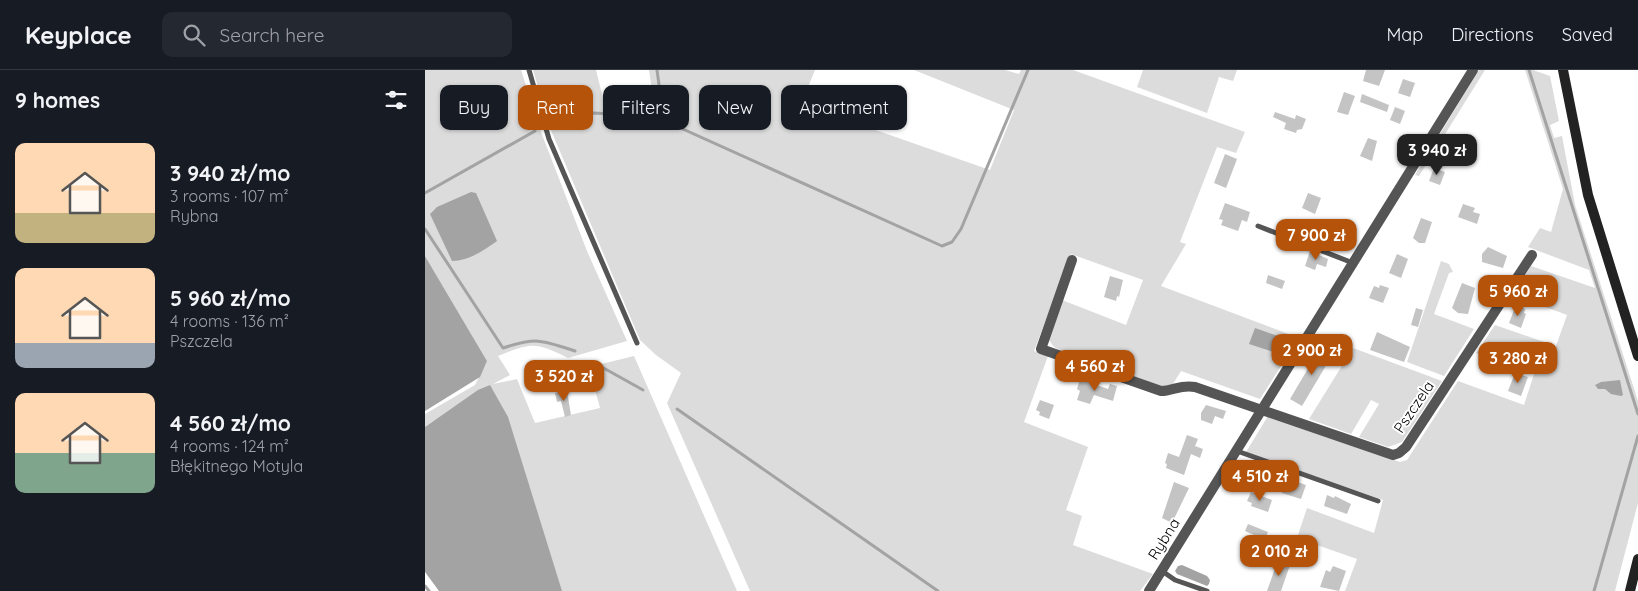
<!DOCTYPE html>
<meta charset="utf-8">
<style>
body{margin:0;font-family:Quicksand,sans-serif;background:#242831;color:#f1f3f6;height:100vh;display:flex;flex-direction:column;font-size:19px;white-space:nowrap}
*{box-sizing:border-box;margin:0}
p{font-size:16px;color:#9ea1a6}
.icon{flex:none;width:28px;height:28px;fill:none;stroke:currentColor;stroke-width:2;stroke-linecap:round;stroke-linejoin:round}
.map{position:relative;flex:1;overflow:hidden}
.panel{display:flex;flex-direction:column;background:#171b24;width:425px}
.panel>*{flex:none}
.hud{position:absolute;left:15px;top:15px;width:475px;height:45px;display:flex;gap:10px}
.price{position:absolute;translate:-50% -42px;padding:0 11px;border-radius:10px;background:#b45309;color:#fff;font-size:16px;line-height:32px;filter:drop-shadow(0 1px 2px #0008)}
.price::after{content:'';position:absolute;left:50%;top:30px;width:15px;height:11px;margin-left:-8px;background:inherit;clip-path:polygon(0 0,100% 0,50% 100%)}
.price.active{background:#222;color:#fff}
ul{padding:0;list-style:none}
li{display:flex;align-items:center;gap:15px;height:125px;padding:0 15px}
li span{display:grid;place-items:center;flex:none;width:140px;height:100px;border-radius:10px;color:#555}
li>.icon{margin-inline-start:auto}
span .icon{width:60px;height:60px;fill:#fffc;stroke-width:1}
li b{font-size:21px}
h2{display:flex;justify-content:space-between;align-items:center;height:60px;padding:0 15px;font-size:21px}
.chip{padding:0 18px;border-radius:10px;background:#171b24;box-shadow:0 1px 4px #0004;font-size:18px;line-height:45px}
.chip.active{background:#b45309;color:#fff}
header{display:flex;align-items:center;gap:30px;box-sizing:border-box;height:70px;padding:0 25px;background:#171b24;border-bottom:1px solid #363941}
header strong{font-size:24px}
nav{display:flex;gap:28px;margin-inline-start:auto;font-size:18px}
.search{width:350px;height:45px;background:#242831;display:flex;align-items:center;gap:12px;box-sizing:border-box;padding:0 18px;border-radius:10px;color:#9ea1a6;font-size:19px}
main{display:flex;flex:1;min-height:0}
.map>svg:first-child{display:block}
.green{fill:#dcdcdc}
.water{fill:#a3a3a3}
.lines{fill:none;stroke-linecap:round;stroke-linejoin:round}
.stream{stroke:#a3a3a3;stroke-width:3}
.building{fill:#c4c4c4}
.lane{stroke:#555;stroke-width:5}
.street{stroke:#555;stroke-width:10}
.secondary{stroke:#222;stroke-width:10}
.labels{text-anchor:middle;stroke-width:4;stroke-linejoin:round;paint-order:stroke}
.street-label{font-size:15px;fill:#000;stroke:#fff}
</style>
<header>
<strong>Keyplace</strong>
<div class="search"><svg class="icon" aria-label="search" viewBox="0 0 24 24"><circle cx="10" cy="10" r="6"/><path d="M15 15l6 6"/></svg>Search here</div>
<nav><a>Map</a><a>Directions</a><a>Saved</a></nav>
</header>
<main>
<section class="panel">
<h2>9 homes<svg class="icon" aria-label="filters" viewBox="0 0 24 24"><path d="M4 7h16M4 17h16"/><circle cx="9" cy="7" r="2"/><circle cx="15" cy="17" r="2"/></svg></h2>
<ul>
<li><span style="background:linear-gradient(#ffd9b3 70%,#c2b280 0)"><svg class="icon" aria-label="home" viewBox="0 0 24 24"><path d="M3 11l9-7 9 7M6 9v11h12V9"/></svg></span><div><b>3 940 zł/mo</b><p>3 rooms · 107 m²</p><p>Rybna</p></div></li>
<li><span style="background:linear-gradient(#ffd9b3 75%,#9aa5b1 0)"><svg class="icon" aria-label="home" viewBox="0 0 24 24"><path d="M3 11l9-7 9 7M6 9v11h12V9"/></svg></span><div><b>5 960 zł/mo</b><p>4 rooms · 136 m²</p><p>Pszczela</p></div></li>
<li><span style="background:linear-gradient(#ffd9b3 60%,#7fa58c 0)"><svg class="icon" aria-label="home" viewBox="0 0 24 24"><path d="M3 11l9-7 9 7M6 9v11h12V9"/></svg></span><div><b>4 560 zł/mo</b><p>4 rooms · 124 m²</p><p>Błękitnego Motyla</p></div></li>
</ul>
</section>
<div class="map">
<svg width="1213" height="521" viewBox="0 0 1213 521">
<rect width="100%" height="100%" fill="#fff"/>
<g class="green">
<path d="M0,0H96L116,62L162,181L202,271L143,288C110,272 108,272 73,286L85,305L68,314L92,309L110,353L175,338L164,297L209,286L312,521H133L53,321L0,357V344L50,315L62,291L0,186Z"/>
<path d="M108,0H171L180,36L230,42L224,0H390L376,34L565,100L589,40L489,0H580L594,4L596,0H648L820,62L811,83L792,77L755,172L761,174L736,216L874,268L835,329L756,301L746,317C733,320 649,287 633,279C628,277 626,273 623,268L637,230L701,255L718,210L646,184L609,281L623,286L599,352L663,377L641,440L657,446L648,475L728,504L715,521H325L242,333L256,303L231,285L215,270L125,58Z"/>
<polygon points="718,0 812,0 808,11 794,7 782,43 712,17"/>
<polygon points="1054,0 1060,0 994,106 990,105"/>
<polygon points="1100,0 1108,0 1125,6 1134,51 1125,55 1129,68 1137,66 1150,135 1213,331 1213,433 1190,521 920,521 932,489 872,468 882,438 949,463 958,430 821,382 843,346 975,392 982,390 1033,311 1099,335 1109,304 1051,283 1070,255 1131,276 1142,245 1088,225 1106,196 1170,218 1164,200 1103,177 1115,158 1126,162 1138,119"/>
<polygon points="1016,191 1024,194 1028,202 1024,203 1009,244 1049,259 1019,306 982,292"/>
<polygon points="928,278 1017,311 977,372 963,377 934,367 954,334 946,330 926,364 884,349"/>
</g>
<g class="water">
<path d="M46,122L51,123L72,171C59,180 44,191 27,191L5,144L12,137Z"/>
<polygon points="0,186 62,291 55,307 0,341"/>
<polygon points="830,258 856,267 859,271 852,283 824,274"/>
<polygon points="1195,310 1198,325 1196,326 1186,324 1180,319 1173,319 1170,315 1176,312"/>
<polygon points="65,315 83,347 137,521 14,521 0,502 0,357 53,320"/>
<polygon points="757,495 782,506 785,510 784,514 782,516 752,504 750,501 753,496"/>
</g>
<g class="lines">
<g class="stream">
<polyline points="232,0 239,51"/>
<polyline points="1104,0 1213,344"/>
<polyline points="127,54 168,43 229,46 517,176 527,172 536,159 603,0"/>
<polyline points="0,123 110,61"/>
<path d="M0,159L78,278C112,267 117,270 150,281"/>
<polyline points="175,296 218,320"/>
<polyline points="252,339 513,521"/>
<polyline points="0,516 4,521"/>
<polyline points="1169,521 1213,366"/>
</g>
</g>
<g class="building">
<polygon points="941,0 960,0 954,16 938,11"/>
<polygon points="978,9 990,13 985,27 973,23"/>
<polygon points="919,22 930,26 923,45 912,42"/>
<polygon points="937,24 964,35 962,42 935,32"/>
<polygon points="970,37 980,41 975,54 965,50"/>
<polygon points="850,42 870,49 871,45 881,49 877,59 872,60 871,63 859,59 861,53 848,47"/>
<polygon points="943,68 952,71 947,91 935,86"/>
<polygon points="800,84 812,89 801,118 789,113"/>
<polygon points="1009,98 1020,102 1015,115 1004,111"/>
<polygon points="883,123 896,128 890,144 877,138"/>
<polygon points="800,133 825,142 822,152 817,150 813,161 796,155 798,150 794,149"/>
<polygon points="1038,134 1050,138 1048,142 1055,144 1052,154 1033,147"/>
<polygon points="996,148 1007,152 1000,173 994,173 988,168"/>
<polygon points="895,158 908,163 903,178 890,173"/>
<polygon points="1063,177 1082,186 1078,198 1057,192 1057,184"/>
<polygon points="885,181 903,189 901,197 892,194 890,200 880,196"/>
<polygon points="972,184 983,189 976,208 964,203"/>
<polygon points="843,205 860,211 857,219 841,213"/>
<polygon points="685,206 698,210 694,227 692,226 691,231 679,227"/>
<polygon points="1037,213 1050,218 1043,244 1033,243 1027,238"/>
<polygon points="955,215 964,218 958,233 944,228 949,216 954,218"/>
<polygon points="1091,235 1100,239 1099,243 1101,244 1096,258 1084,253"/>
<polygon points="991,238 998,240 993,257 986,255"/>
<polygon points="952,262 985,277 979,292 945,280"/>
<polygon points="897,275 909,282 877,336 865,329"/>
<polygon points="1090,303 1103,307 1096,326 1083,321"/>
<polygon points="655,309 683,319 685,314 692,316 688,331 669,325 665,334 652,330 655,321 652,319"/>
<polygon points="142,321 146,345 140,347 136,331 132,332 130,323"/>
<polygon points="615,330 629,335 624,349 614,345 615,342 611,340"/>
<polygon points="781,335 801,341 798,349 790,346 787,354 776,350 776,343"/>
<polygon points="762,365 773,369 770,376 778,379 775,388 766,384 759,405 741,398 742,394 740,393 743,383 754,387"/>
<polygon points="870,411 881,415 876,429 857,423 857,416 861,412 869,415"/>
<polygon points="749,412 764,418 747,453 737,448"/>
<polygon points="826,422 847,430 843,442 826,436 827,433 822,431"/>
<polygon points="902,425 909,428 910,426 926,434 922,444 899,436"/>
<polygon points="823,454 843,462 838,474 828,470 829,465 820,461"/>
<polygon points="853,490 865,495 856,521 842,521"/>
<polygon points="908,496 921,501 914,521 895,517 901,500 905,502"/>
</g>
<g class="lines">
<g class="lane">
<polyline points="104,0 124,69 212,273"/>
<polyline points="833,156 928,193"/>
<polyline points="812,381 953,431"/>
<polyline points="737,501 750,510 782,521"/>
</g>
<g class="street">
<path d="M647,190L616,279L736,321C748,321 756,314 770,317L968,385L974,383L981,377L1107,185"/>
<polyline points="724,521 1048,0"/>
</g>
<g class="secondary">
<polyline points="1138,0 1163,125 1213,286"/>
<polyline points="1205,521 1213,489"/>
</g>
</g>
<g class="labels">
<g class="street-label">
<text transform="translate(989 337) rotate(-56)" y="5">Pszczela</text>
<text transform="translate(739 469) rotate(-58)" y="5">Rybna</text>
</g>
</g>
</svg>
<b class="price active" style="left:1012px;top:106px">3 940 zł</b>
<b class="price" style="left:891px;top:191px">7 900 zł</b>
<b class="price" style="left:1093px;top:247px">5 960 zł</b>
<b class="price" style="left:887px;top:306px">2 900 zł</b>
<b class="price" style="left:1093px;top:314px">3 280 zł</b>
<b class="price" style="left:670px;top:322px">4 560 zł</b>
<b class="price" style="left:139px;top:332px">3 520 zł</b>
<b class="price" style="left:835px;top:432px">4 510 zł</b>
<b class="price" style="left:854px;top:507px">2 010 zł</b>
<div class="hud">
<a class="chip">Buy</a>
<a class="chip active">Rent</a>
<a class="chip">Filters</a>
<a class="chip">New</a>
<a class="chip">Apartment</a>
</div>
</div>
</main>
